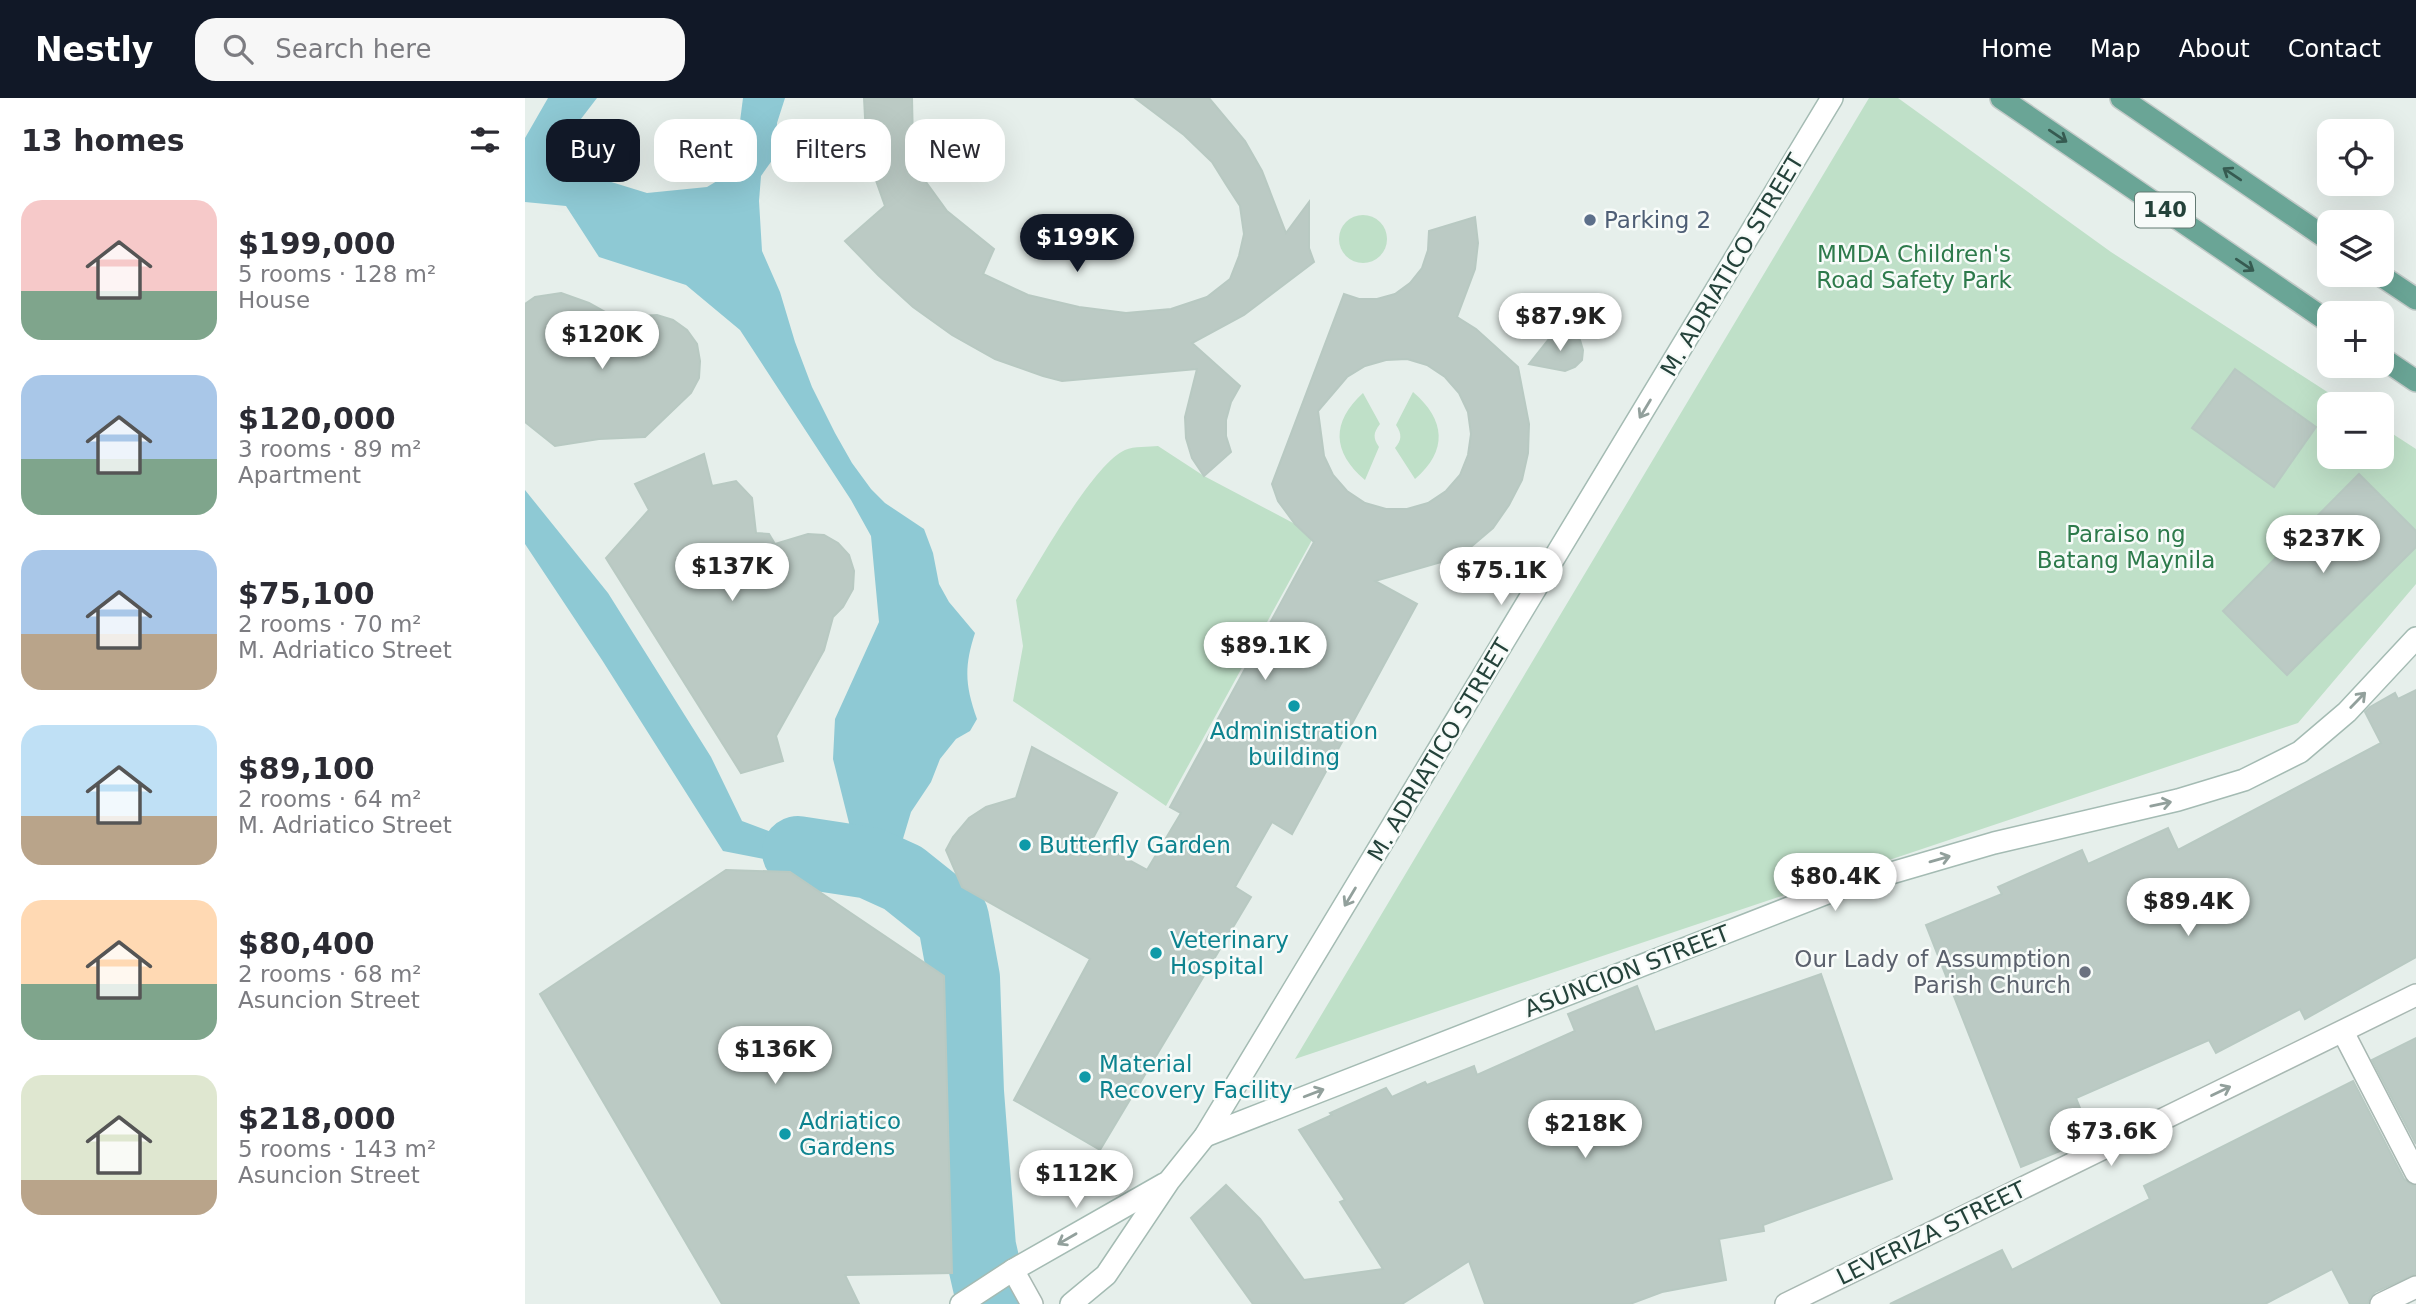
<!DOCTYPE html>
<meta charset="utf-8">
<style>
body{margin:0;font-family:"DejaVu Sans",sans-serif;background:#f7f7f7;color:#2b2b33;height:100vh;display:flex;flex-direction:column;font-size:26px;white-space:nowrap}
*{box-sizing:border-box;margin:0}
p{font-size:23px;color:#7c7c81}
.icon{flex:none;width:38px;height:38px;fill:none;stroke:currentColor;stroke-width:2;stroke-linecap:round;stroke-linejoin:round}
.map{position:relative;flex:1;overflow:hidden}
.details{display:flex;flex-direction:column;background:#fff;width:525px}
.details>*{flex:none}
.banner{position:absolute;left:21px;top:21px;width:665px;height:63px;display:flex;gap:14px}
.fabs{position:absolute;left:1792px;top:21px;display:grid;gap:14px}
.fabs a{display:grid;place-items:center;width:77px;height:77px;border-radius:14px;background:#fff;box-shadow:0 7px 28px #0002;font-size:35px}
.price{position:absolute;translate:-50% -60px;padding:0 16px;border-radius:24px;background:#fff;color:#222;font-size:23px;line-height:46px;filter:drop-shadow(0 2px 4px #0008)}
.price::after{content:'';position:absolute;left:50%;top:42px;width:21px;height:16px;margin-left:-10px;background:inherit;clip-path:polygon(0 0,100% 0,50% 100%)}
.price.current{background:#111827;color:#fff}
ul{padding:0;list-style:none}
li{display:flex;align-items:center;gap:21px;height:175px;padding:0 21px}
li span{display:grid;place-items:center;flex:none;width:196px;height:140px;border-radius:21px;color:#555}
li>.icon{margin-inline-start:auto}
span .icon{width:84px;height:84px;fill:#fffc;stroke-width:1}
li b{font-size:30px}
h2{display:flex;justify-content:space-between;align-items:center;height:84px;padding:0 21px;font-size:30px}
.tag{padding:0 24px;border-radius:21px;background:#fff;box-shadow:0 7px 28px #0002;font-size:24px;line-height:63px}
.tag.current{background:#111827;color:#fff}
header{display:flex;align-items:center;gap:42px;box-sizing:border-box;height:98px;padding:0 35px;background:#111827;color:#fff}
header strong{font-size:33px}
nav{display:flex;gap:38px;margin-inline-start:auto;font-size:24px}
.search{width:490px;height:63px;background:#f7f7f7;display:flex;align-items:center;gap:18px;box-sizing:border-box;padding:0 24px;border-radius:21px;color:#7c7c81;font-size:26px}
main{display:flex;flex:1;min-height:0}
.map>svg:first-child{display:block}
.green{fill:#bfe0c8}
.water{fill:#8ec9d4}
.lines{fill:none;stroke-linecap:round;stroke-linejoin:round}
.river{stroke:#8ec9d4;stroke-width:72}
.building{fill:#bbcac4;stroke:#b8c9c2;stroke-width:2;fill-rule:evenodd}
.street-casing{stroke:#a8b8b2;stroke-width:24}
.secondary-casing{stroke:#a4bbb3;stroke-width:24}
.primary-casing{stroke:#c2cac8;stroke-width:24}
.street{stroke:#fff;stroke-width:21}
.secondary{stroke:#fff;stroke-width:21}
.primary{stroke:#6aa596;stroke-width:21}
.oneway{stroke:#365b51}
.oneway2{stroke:#92a09c}
.service-dot{fill:#5c6f8a;stroke:#f7fbf9;stroke-width:2.5}
.culture-dot{fill:#0f9aa8;stroke:#f7fbf9;stroke-width:2.5}
.worship-dot{fill:#6b7280;stroke:#f7fbf9;stroke-width:2.5}
.labels{text-anchor:middle;stroke-width:5;stroke-linejoin:round;paint-order:stroke}
.shield{fill:#f7fbf9;stroke:#637a73;stroke-width:2}
.shield-label{font-size:21px;font-weight:bold;fill:#24423a}
.service-label{font-size:23px;fill:#4e5e75;stroke:#f7fbf9;text-anchor:start}
.park-label{font-size:23px;fill:#2d7a4b;stroke:#f7fbf9}
.street-label{font-size:23px;fill:#24423a;stroke:#f7fbf9}
.culture-label{font-size:23px;fill:#0d838f;stroke:#f7fbf9;text-anchor:start}
.worship-label{font-size:23px;fill:#5b616d;stroke:#f7fbf9;text-anchor:end}
</style>
<header>
<strong>Nestly</strong>
<div class="search"><svg class="icon" aria-label="search" viewBox="0 0 24 24"><circle cx="10" cy="10" r="6"/><path d="M15 15l6 6"/></svg>Search here</div>
<nav><a>Home</a><a>Map</a><a>About</a><a>Contact</a></nav>
</header>
<main>
<section class="details">
<h2>13 homes<svg class="icon" aria-label="filters" viewBox="0 0 24 24"><path d="M4 7h16M4 17h16"/><circle cx="9" cy="7" r="2"/><circle cx="15" cy="17" r="2"/></svg></h2>
<ul>
<li><span style="background:linear-gradient(#f6c9c9 65%,#7fa58c 0)"><svg class="icon" aria-label="home" viewBox="0 0 24 24"><path d="M3 11l9-7 9 7M6 9v11h12V9"/></svg></span><div><b>$199,000</b><p>5 rooms · 128 m²</p><p>House</p></div></li>
<li><span style="background:linear-gradient(#a9c7e8 60%,#7fa58c 0)"><svg class="icon" aria-label="home" viewBox="0 0 24 24"><path d="M3 11l9-7 9 7M6 9v11h12V9"/></svg></span><div><b>$120,000</b><p>3 rooms · 89 m²</p><p>Apartment</p></div></li>
<li><span style="background:linear-gradient(#a9c7e8 60%,#b9a48a 0)"><svg class="icon" aria-label="home" viewBox="0 0 24 24"><path d="M3 11l9-7 9 7M6 9v11h12V9"/></svg></span><div><b>$75,100</b><p>2 rooms · 70 m²</p><p>M. Adriatico Street</p></div></li>
<li><span style="background:linear-gradient(#bfe0f5 65%,#b9a48a 0)"><svg class="icon" aria-label="home" viewBox="0 0 24 24"><path d="M3 11l9-7 9 7M6 9v11h12V9"/></svg></span><div><b>$89,100</b><p>2 rooms · 64 m²</p><p>M. Adriatico Street</p></div></li>
<li><span style="background:linear-gradient(#ffd9b3 60%,#7fa58c 0)"><svg class="icon" aria-label="home" viewBox="0 0 24 24"><path d="M3 11l9-7 9 7M6 9v11h12V9"/></svg></span><div><b>$80,400</b><p>2 rooms · 68 m²</p><p>Asuncion Street</p></div></li>
<li><span style="background:linear-gradient(#dfe7d0 75%,#b9a48a 0)"><svg class="icon" aria-label="home" viewBox="0 0 24 24"><path d="M3 11l9-7 9 7M6 9v11h12V9"/></svg></span><div><b>$218,000</b><p>5 rooms · 143 m²</p><p>Asuncion Street</p></div></li>
</ul>
</section>
<div class="map">
<svg width="1891" height="1206" viewBox="0 0 1891 1206">
<rect width="100%" height="100%" fill="#e6efeb"/>
<g class="green">
<polygon points="1344,0 1373,0 1586,154 1821,306 1804,306 1804,359 1857,359 1857,329 1891,351 1891,486 1773,625 770,961"/>
<circle cx="838" cy="141" r="24"/>
<path d="M888,294C921,322 923,353 890,381L870,350C877,342 877,336 871,327Z"/>
<path d="M838,295L855,326C848,335 848,340 854,349L840,382C807,354 806,324 838,295Z"/>
<path d="M633,348L679,378L770,426L787,442L641,708L488,603L498,548L491,502C511,469 568,366 600,352C609,348 624,349 633,348Z"/>
</g>
<path class="water" d="M23,0H72L36,47L34,58L57,75L122,95L182,89L197,80L209,70L218,0H260L252,25V43L248,61L236,78L234,103L237,153L255,194L270,244L287,289L310,335L327,365L346,391L360,405L399,431L408,455L414,486L424,504L450,535C439,569 440,587 452,621L445,633L431,641L415,661L406,684L386,714L374,754L366,797L315,776L198,753L77,562L0,446V392L83,495L186,659L217,723L257,738L328,741L308,661L310,621L354,524L346,438L326,402L215,232L161,187L74,159L41,108L0,104V40Z"/>
<g class="lines">
<polyline class="river" points="273,754 345,765 378,780 428,820 439,880 443,994 455,1149 468,1206"/>
</g>
<g class="building">
<polygon points="339,0 387,0 388,46 401,84 422,113 469,151 458,176 503,197 554,209 601,215 646,211 682,199 705,181 714,158 719,136 715,108 702,88 687,64 659,37 610,0 684,0 720,43 737,73 761,135 784,104 784,150 789,164 719,217 667,245 715,288 706,304 701,322 701,338 706,354 679,378 667,360 661,340 660,319 672,271 537,283 518,278 470,261 427,237 388,209 353,177 320,143 360,108 342,57"/>
<path d="M950,119L953,145L950,171L932,219L951,231L993,269L1004,326L1003,355L997,382L984,407L968,430L947,448L923,462L850,483L892,506L767,736L747,724L710,789L726,799L575,1052L489,1002L565,861L437,789L421,752L428,739L444,720L461,709L491,700L507,649L592,695L567,742L622,772L656,715L645,709L789,444L770,426L753,403L747,386L819,196L834,201H852L870,196L885,185L897,170L903,152L904,133ZM882,261L902,267L920,279L934,295L943,314L946,336L943,357L935,377L921,393L903,405L882,411H861L840,405L822,393L808,377L799,358L793,313L822,279L840,268L861,262Z"/>
<polygon points="36,195 64,205 100,225 115,218 132,217 148,222 162,232 172,246 175,263 174,280 166,295 120,339 74,341 30,348 0,324 0,206 10,199"/>
<polygon points="1037,234 1047,235 1055,242 1058,252 1057,262 1050,269 1040,273 1004,266 1027,237"/>
<polygon points="1710,271 1791,329 1749,389 1667,330"/>
<polygon points="179,356 187,388 211,383 227,400 231,435 244,436 250,446 283,436 299,437 313,445 324,457 329,473 328,491 318,509 308,519 299,552 251,638 258,663 216,675 81,460 124,412 110,386"/>
<polygon points="1834,376 1891,433 1891,449 1762,577 1698,513"/>
<polygon points="1891,592 1891,859 1780,921 1775,911 1691,955 1684,942 1551,1000 1567,1040 1496,1069 1401,827 1477,796 1473,789 1557,752 1563,766 1643,730 1653,752 1856,645 1840,614 1845,609 1870,595 1873,601"/>
<polygon points="201,772 265,774 419,878 427,1175 320,1177 334,1206 197,1206 15,896"/>
<polygon points="1296,876 1367,1081 1238,1127 1239,1133 1194,1141 1201,1182 1137,1194 1105,1206 960,1206 944,1163 877,1206 728,1206 666,1120 701,1087 735,1121 779,1182 858,1171 815,1104 820,1102 774,1032 807,1017 805,1015 861,990 867,999 900,984 902,987 949,968 952,977 1050,933 1043,916 1112,888 1130,934"/>
<polygon points="1891,940 1891,1046 1847,962"/>
<polygon points="1828,983 1879,1081 1885,1086 1891,1088 1891,1176 1850,1194 1845,1199 1843,1206 1825,1206 1807,1171 1740,1206 1365,1206 1477,1152 1487,1172 1625,1101 1619,1088"/>
</g>
<g class="lines">
<defs>
<g id="street">
<polyline points="1818,934 1891,1075"/>
<polyline points="488,1172 507,1206"/>
<polyline points="1261,1206 1891,897"/>
<polyline points="1856,1206 1891,1189"/>
</g>
<g id="secondary">
<polyline points="680,1038 1315,790 1469,745 1653,702 1719,682 1775,654 1822,614 1891,540"/>
<polyline points="436,1206 488,1172 639,1086"/>
<polyline points="546,1206 581,1177 644,1083 680,1038 1307,0"/>
</g>
<g id="primary">
<polyline points="1476,0 1804,224"/>
<polyline points="1596,0 1804,142"/>
<polyline points="1855,177 1891,201"/>
<polyline points="1857,260 1891,283"/>
</g>
</defs>
<use href="#street" class="street-casing"/>
<use href="#secondary" class="secondary-casing"/>
<use href="#primary" class="primary-casing"/>
<use href="#street" class="street"/>
<use href="#secondary" class="secondary"/>
<use href="#primary" class="primary"/>
</g>
<defs><path id="oneway-shaft" d="M-6 0H5M1.5-3L5.5 0L1.5 3" fill="none" stroke-width="1.6" stroke-linecap="round" stroke-linejoin="round" transform="scale(1.75)"/></defs>
<g class="oneway">
<use href="#oneway-shaft" transform="translate(1533 38) rotate(34)"/>
<use href="#oneway-shaft" transform="translate(1707 76) rotate(-146)"/>
<use href="#oneway-shaft" transform="translate(1720 167) rotate(34)"/>
</g>
<g class="oneway2">
<use href="#oneway-shaft" transform="translate(1120 311) rotate(121)"/>
<use href="#oneway-shaft" transform="translate(1833 602) rotate(-46)"/>
<use href="#oneway-shaft" transform="translate(1636 706) rotate(-12)"/>
<use href="#oneway-shaft" transform="translate(1415 761) rotate(-16)"/>
<use href="#oneway-shaft" transform="translate(825 799) rotate(121)"/>
<use href="#oneway-shaft" transform="translate(1696 993) rotate(-26)"/>
<use href="#oneway-shaft" transform="translate(789 995) rotate(-21)"/>
<use href="#oneway-shaft" transform="translate(542 1141) rotate(150)"/>
</g>
<circle class="service-dot" cx="1065" cy="122" r="7"/>
<g class="culture-dot">
<circle cx="769" cy="608" r="7"/>
<circle cx="500" cy="747" r="7"/>
<circle cx="631" cy="855" r="7"/>
<circle cx="560" cy="979" r="7"/>
<circle cx="260" cy="1036" r="7"/>
</g>
<circle class="worship-dot" cx="1560" cy="874" r="7"/>
<g class="labels">
<rect class="shield" x="1610" y="94.5" width="60" height="35" rx="5"/>
<g class="shield-label">
<text x="1640" y="119">140</text>
</g>
<g class="service-label">
<text x="1079" y="130">Parking 2</text>
</g>
<g class="park-label">
<text x="1389" y="164">MMDA Children's<tspan x="1389" dy="26">Road Safety Park</tspan></text>
<text x="1601" y="444">Paraiso ng<tspan x="1601" dy="26">Batang Maynila</tspan></text>
</g>
<g class="street-label">
<text transform="translate(1207 167) rotate(-59)" y="8">M. ADRIATICO STREET</text>
<text transform="translate(914 652) rotate(-59)" y="8">M. ADRIATICO STREET</text>
<text transform="translate(1102 873) rotate(-21)" y="8">ASUNCION STREET</text>
<text transform="translate(1406 1135) rotate(-26)" y="8">LEVERIZA STREET</text>
</g>
<g class="culture-label">
<text x="769" y="641" text-anchor="middle">Administration<tspan x="769" dy="26">building</tspan></text>
<text x="514" y="755">Butterfly Garden</text>
<text x="645" y="850">Veterinary<tspan x="645" dy="26">Hospital</tspan></text>
<text x="574" y="974">Material<tspan x="574" dy="26">Recovery Facility</tspan></text>
<text x="274" y="1031">Adriatico<tspan x="274" dy="26">Gardens</tspan></text>
</g>
<g class="worship-label">
<text x="1546" y="869">Our Lady of Assumption<tspan x="1546" dy="26">Parish Church</tspan></text>
</g>
</g>
</svg>
<div class="fabs">
<a><svg class="icon" aria-label="locate" viewBox="0 0 24 24"><circle cx="12" cy="12" r="6"/><path d="M12 2v4M12 18v4M2 12h4M18 12h4"/></svg></a>
<a><svg class="icon" aria-label="layers" viewBox="0 0 24 24"><path d="M12 4l9 5-9 5-9-5zM3 14l9 5 9-5"/></svg></a>
<a>+</a>
<a>−</a>
</div>
<b class="price current" style="left:552px;top:176px">$199K</b>
<b class="price" style="left:1035px;top:255px">$87.9K</b>
<b class="price" style="left:77px;top:273px">$120K</b>
<b class="price" style="left:1798px;top:477px">$237K</b>
<b class="price" style="left:207px;top:505px">$137K</b>
<b class="price" style="left:976px;top:509px">$75.1K</b>
<b class="price" style="left:740px;top:584px">$89.1K</b>
<b class="price" style="left:1310px;top:815px">$80.4K</b>
<b class="price" style="left:1663px;top:840px">$89.4K</b>
<b class="price" style="left:250px;top:988px">$136K</b>
<b class="price" style="left:1060px;top:1062px">$218K</b>
<b class="price" style="left:1586px;top:1070px">$73.6K</b>
<b class="price" style="left:551px;top:1112px">$112K</b>
<div class="banner">
<a class="tag current">Buy</a>
<a class="tag">Rent</a>
<a class="tag">Filters</a>
<a class="tag">New</a>
</div>
</div>
</main>
